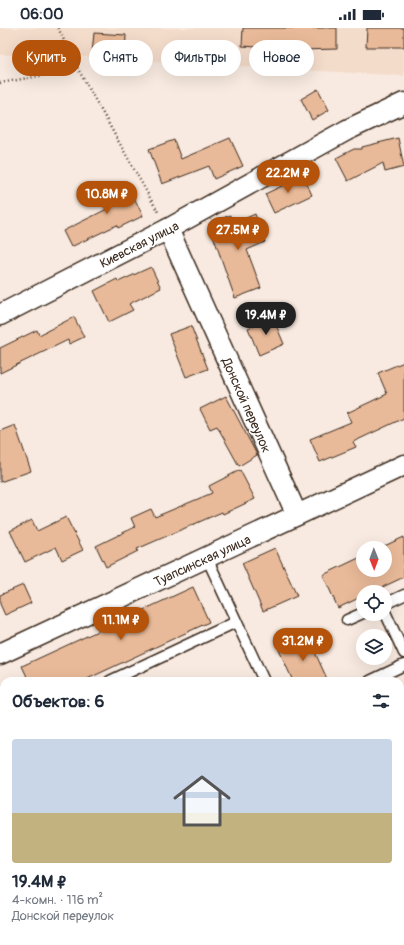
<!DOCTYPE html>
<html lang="ru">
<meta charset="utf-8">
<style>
body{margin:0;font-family:Pangolin,sans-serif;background:#f2f2f3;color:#1f2937;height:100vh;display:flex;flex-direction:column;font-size:15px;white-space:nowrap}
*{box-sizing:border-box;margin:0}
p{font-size:13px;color:#747a83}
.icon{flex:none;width:22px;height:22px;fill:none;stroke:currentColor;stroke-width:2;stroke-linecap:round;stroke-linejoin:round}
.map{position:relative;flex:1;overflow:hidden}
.drawer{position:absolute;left:0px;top:649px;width:404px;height:268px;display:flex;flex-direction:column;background:#fff;border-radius:12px 12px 0 0;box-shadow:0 4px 16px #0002}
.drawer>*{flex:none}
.banner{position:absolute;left:12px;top:12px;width:380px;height:36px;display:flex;gap:8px}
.needle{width:26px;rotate:179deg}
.controls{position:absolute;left:356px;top:513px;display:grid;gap:8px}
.controls a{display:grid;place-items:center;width:36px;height:36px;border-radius:50%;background:#fff;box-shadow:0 4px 16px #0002;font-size:20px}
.price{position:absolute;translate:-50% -34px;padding:0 9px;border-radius:14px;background:#b45309;color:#fff;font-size:13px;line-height:26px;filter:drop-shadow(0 1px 2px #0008)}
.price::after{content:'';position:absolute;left:50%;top:24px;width:12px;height:9px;margin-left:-6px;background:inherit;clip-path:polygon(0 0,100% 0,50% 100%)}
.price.current{background:#222;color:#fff}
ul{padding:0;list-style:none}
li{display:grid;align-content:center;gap:8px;height:212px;padding:0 12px}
li span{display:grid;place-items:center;height:124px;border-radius:4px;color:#555}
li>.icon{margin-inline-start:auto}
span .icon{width:72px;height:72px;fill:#fffc;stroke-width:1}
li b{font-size:17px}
h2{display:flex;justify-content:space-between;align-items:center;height:48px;padding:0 12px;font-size:17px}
.chip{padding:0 14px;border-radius:18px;background:#fff;box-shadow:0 4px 16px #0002;font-size:14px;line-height:36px}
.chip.current{background:#b45309;color:#fff}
.status{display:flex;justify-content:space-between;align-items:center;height:28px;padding:0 20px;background:#fff;direction:ltr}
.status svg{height:11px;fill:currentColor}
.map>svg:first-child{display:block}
.built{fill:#f4dccb}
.building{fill:#e9ba99;stroke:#3b2a1e}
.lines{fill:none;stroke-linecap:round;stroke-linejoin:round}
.lane-casing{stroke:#3b2a1e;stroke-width:13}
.street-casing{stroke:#3b2a1e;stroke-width:23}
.path{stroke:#3b2a1e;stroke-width:2.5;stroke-dasharray:1 3;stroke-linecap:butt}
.lane{stroke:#fff;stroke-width:10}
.street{stroke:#fff;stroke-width:20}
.labels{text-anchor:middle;stroke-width:3;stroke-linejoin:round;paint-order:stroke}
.street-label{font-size:13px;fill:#3b2a1e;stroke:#fff}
</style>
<div class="status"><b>06:00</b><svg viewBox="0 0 49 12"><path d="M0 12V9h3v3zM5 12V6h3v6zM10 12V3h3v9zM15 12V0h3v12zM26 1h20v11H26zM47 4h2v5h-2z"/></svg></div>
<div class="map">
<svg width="404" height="917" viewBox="0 0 404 917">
<rect width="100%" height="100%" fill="#f8eae0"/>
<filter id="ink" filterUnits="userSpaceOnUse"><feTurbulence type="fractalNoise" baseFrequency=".025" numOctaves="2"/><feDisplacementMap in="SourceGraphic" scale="8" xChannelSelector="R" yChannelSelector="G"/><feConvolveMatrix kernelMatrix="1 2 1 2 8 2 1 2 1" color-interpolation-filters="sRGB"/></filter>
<g filter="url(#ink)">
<g class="built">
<polygon points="0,0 404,0 404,48 35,26 0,27"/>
<polygon points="400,739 404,747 404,917 298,917 296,913 400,913"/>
</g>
<g class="building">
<polygon points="243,0 337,0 337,21 301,22 242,18"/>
<polygon points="367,0 404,0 404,19 366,19"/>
<polygon points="94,5 126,7 125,28 92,25"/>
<polygon points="318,61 329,82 312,92 301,71"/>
<polygon points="230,110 243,138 214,151 209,138 162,156 149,121 174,112 181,131"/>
<polygon points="398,110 404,139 385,144 383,135 348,153 336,130 354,121 362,121 362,119"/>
<polygon points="303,148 312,167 274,185 265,166"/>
<polygon points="126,153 143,188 118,200 117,197 71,219 63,203 109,180 101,165"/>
<polygon points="255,186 265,214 247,222 261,260 235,270 209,196 230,187 233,196"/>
<polygon points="151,239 161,260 129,276 133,282 109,294 94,263 117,251 118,254"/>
<polygon points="74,289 84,309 69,316 68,312 0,345 0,320 37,302 39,307"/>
<polygon points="273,290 284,316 259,327 248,300"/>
<polygon points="191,298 208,341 186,349 169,306"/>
<polygon points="404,334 404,390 353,414 356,419 320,434 310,411 351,394 347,385 387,366 378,345"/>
<polygon points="226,368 257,427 239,438 217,398 210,401 200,381"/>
<polygon points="15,397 31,443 0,454 0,403"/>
<polygon points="240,442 255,471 223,486 222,484 137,521 138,523 106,539 96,518 135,499 131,490 151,481 155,489 212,465 209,458"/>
<polygon points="66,489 83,522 62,532 56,519 25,534 10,503 32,492 37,503"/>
<polygon points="404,509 404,549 372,564 363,564 363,568 338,580 323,547 363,528 363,542 385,542 385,520 380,520"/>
<polygon points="275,520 297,568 263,583 242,535"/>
<polygon points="23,557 31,575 5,587 0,576 0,567"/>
<polygon points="193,559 209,594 83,653 29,653 22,638"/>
<polygon points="308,609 328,653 293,653 279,622"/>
</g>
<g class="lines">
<defs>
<g id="lane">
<polyline points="207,530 264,653"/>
<polyline points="385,576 404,567"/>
<polyline points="385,584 404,625"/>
<polyline points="347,592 363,585"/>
<polyline points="110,653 236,594"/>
<polyline points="370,653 404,637"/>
<polyline points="0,842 4,839"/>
<polyline points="0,851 4,860"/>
<polyline points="30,913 32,917"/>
</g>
<g id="street">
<polyline points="168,201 297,487"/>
<polyline points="0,287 168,201 347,102 404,75"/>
<polyline points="0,626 404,437"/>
<polyline points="0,773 4,781"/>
<polyline points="72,913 74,917"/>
</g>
</defs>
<use href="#lane" class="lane-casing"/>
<use href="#street" class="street-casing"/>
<g class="path">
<polyline points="58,0 78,41 158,184"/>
<polyline points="0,55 78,41"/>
</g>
<use href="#lane" class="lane"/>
<use href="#street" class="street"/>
</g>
</g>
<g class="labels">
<g class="street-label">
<text transform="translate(139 216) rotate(-27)" y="5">Киевская улица</text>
<text transform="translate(247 377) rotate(66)" y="5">Донской переулок</text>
<text transform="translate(202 532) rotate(-25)" y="5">Туапсинская улица</text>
</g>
</g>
</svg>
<div class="controls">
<a><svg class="needle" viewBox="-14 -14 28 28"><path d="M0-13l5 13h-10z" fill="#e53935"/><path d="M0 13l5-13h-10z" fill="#747a83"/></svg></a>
<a><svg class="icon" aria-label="locate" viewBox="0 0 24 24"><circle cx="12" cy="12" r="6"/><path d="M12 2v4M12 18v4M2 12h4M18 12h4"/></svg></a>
<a><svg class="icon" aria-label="layers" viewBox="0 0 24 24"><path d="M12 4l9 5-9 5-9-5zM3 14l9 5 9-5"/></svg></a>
</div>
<b class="price" style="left:288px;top:166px">22.2M ₽</b>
<b class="price" style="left:107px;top:187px">10.8M ₽</b>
<b class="price" style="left:238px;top:223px">27.5M ₽</b>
<b class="price current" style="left:266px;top:308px">19.4M ₽</b>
<b class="price" style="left:121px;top:613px">11.1M ₽</b>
<b class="price" style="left:303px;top:634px">31.2M ₽</b>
<div class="banner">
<a class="chip current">Купить</a>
<a class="chip">Снять</a>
<a class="chip">Фильтры</a>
<a class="chip">Новое</a>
</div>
<section class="drawer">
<h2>Объектов: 6<svg class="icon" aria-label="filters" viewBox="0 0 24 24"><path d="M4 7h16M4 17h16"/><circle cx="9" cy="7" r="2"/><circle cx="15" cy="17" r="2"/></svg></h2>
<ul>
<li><span style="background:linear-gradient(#c9d6e8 60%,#c2b280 0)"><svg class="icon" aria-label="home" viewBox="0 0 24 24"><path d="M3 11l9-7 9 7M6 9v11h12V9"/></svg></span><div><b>19.4M ₽</b><p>4-комн. · 116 m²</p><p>Донской переулок</p></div></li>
</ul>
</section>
</div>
